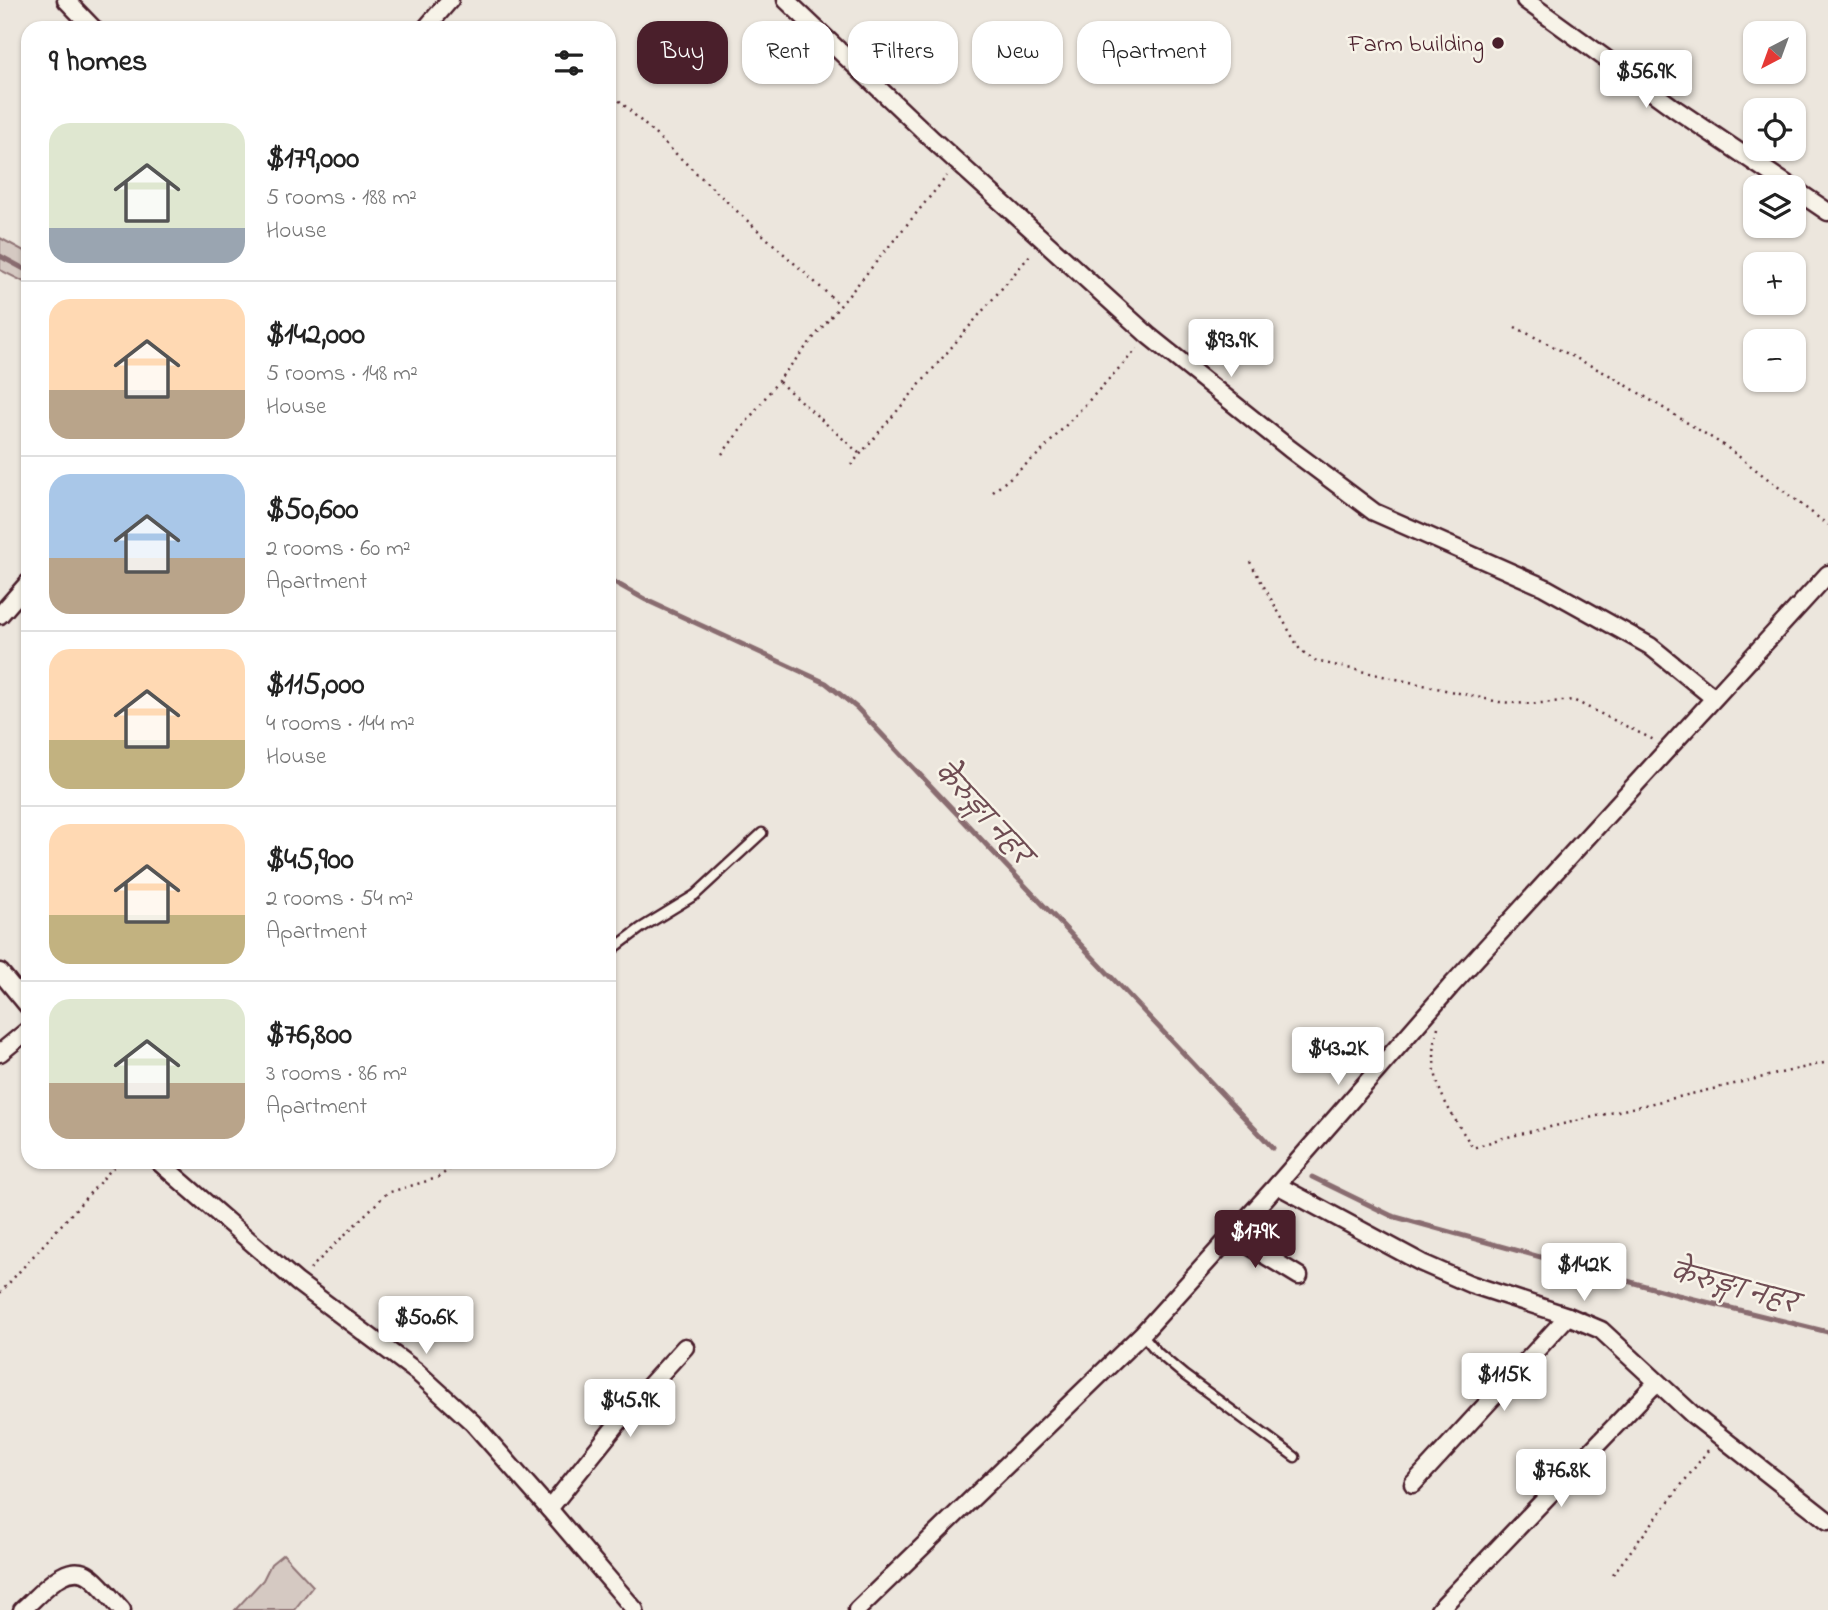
<!DOCTYPE html>
<meta charset="utf-8">
<style>
body{margin:0;font-family:"Indie Flower","Playpen Sans Deva",sans-serif;background:#f2f2f2;color:#222;height:100vh;display:flex;flex-direction:column;font-size:26px;white-space:nowrap}
*{box-sizing:border-box;margin:0}
p{font-size:23px;color:#767676}
.icon{flex:none;width:38px;height:38px;fill:none;stroke:currentColor;stroke-width:2;stroke-linecap:round;stroke-linejoin:round}
.map{position:relative;flex:1;overflow:hidden}
.sheet{position:absolute;left:21px;top:21px;width:595px;height:1148px;display:flex;flex-direction:column;background:#fff;border-radius:21px;box-shadow:0 2px 5px #0004}
.sheet>*{flex:none}
.guide{position:absolute;left:637px;top:21px;width:665px;height:63px;display:flex;gap:14px}
.needle{width:46px;rotate:221deg}
.controls{position:absolute;left:1743px;top:21px;display:grid;gap:14px}
.controls a{display:grid;place-items:center;width:63px;height:63px;border-radius:14px;background:#fff;box-shadow:0 2px 5px #0004;font-size:35px}
.price{position:absolute;translate:-50% -60px;padding:0 16px;border-radius:7px;background:#fff;color:#222;font-size:23px;line-height:46px;filter:drop-shadow(0 2px 4px #0008)}
.price::after{content:'';position:absolute;left:50%;top:42px;width:21px;height:16px;margin-left:-10px;background:inherit;clip-path:polygon(0 0,100% 0,50% 100%)}
.price.active{background:#4a1f2b;color:#fff}
ul{padding:0;list-style:none}
li{display:flex;align-items:center;gap:21px;height:175px;padding:0 28px}
li+li{border-top:2px solid #e0e0e0}
li span{display:grid;place-items:center;flex:none;width:196px;height:140px;border-radius:21px;color:#555}
li>.icon{margin-inline-start:auto}
span .icon{width:84px;height:84px;fill:#fffc;stroke-width:1}
li b{font-size:30px}
h2{display:flex;justify-content:space-between;align-items:center;height:84px;padding:0 28px;font-size:30px}
.tag{padding:0 24px;border-radius:21px;background:#fff;box-shadow:0 2px 5px #0004;font-size:24px;line-height:63px}
.tag.active{background:#4a1f2b;color:#fff}
.map>svg:first-child{display:block}
.green{fill:#d5c9c2;stroke:#907476;stroke-width:2}
.lines{fill:none;stroke-linecap:round;stroke-linejoin:round}
.stream{stroke:#896c6f;stroke-width:5}
.service-casing{stroke:#4a1f2b;stroke-width:13}
.minor-casing{stroke:#4a1f2b;stroke-width:21}
.path{stroke:#4a1f2b;stroke-width:2.5;stroke-dasharray:2 5;stroke-linecap:butt}
.service{stroke:#f7f3e8;stroke-width:8}
.minor{stroke:#f7f3e8;stroke-width:16}
.poi-dot{fill:#4a1f2b;stroke:#f7f3e8;stroke-width:2.5}
.labels{text-anchor:middle;stroke-width:5;stroke-linejoin:round;paint-order:stroke}
.poi-label{font-size:24px;fill:#4a1f2b;stroke:#f7f3e8;text-anchor:end}
.water-label{font-size:26px;font-style:italic;fill:#6f4c53;stroke:#f7f3e8}
</style>
<div class="map">
<svg width="1828" height="1610" viewBox="0 0 1828 1610">
<rect width="100%" height="100%" fill="#ece6dd"/>
<filter id="ink" filterUnits="userSpaceOnUse"><feTurbulence type="fractalNoise" baseFrequency=".0143" numOctaves="2"/><feDisplacementMap in="SourceGraphic" scale="14" xChannelSelector="R" yChannelSelector="G"/><feConvolveMatrix kernelMatrix="1 2 1 2 8 2 1 2 1" color-interpolation-filters="sRGB"/></filter>
<g filter="url(#ink)">
<g class="green">
<polygon points="0,238 28,253 28,284 0,270"/>
<polygon points="283,1554 313,1586 294,1610 235,1610 263,1580 271,1564"/>
</g>
<g class="lines">
<g class="stream">
<polyline points="0,256 28,271"/>
<polyline points="609,579 646,600 826,683 857,708 1273,1148"/>
<polyline points="1312,1177 1392,1216 1678,1295 1828,1332"/>
</g>
<defs>
<g id="service">
<polyline points="609,952 641,928 695,895 762,833"/>
<polyline points="1142,1334 1158,1353 1184,1375 1295,1457"/>
</g>
<g id="minor">
<polyline points="66,0 93,28"/>
<polyline points="786,0 933,140 1149,336 1290,449 1374,512 1544,587 1650,646 1714,698"/>
<polyline points="1525,0 1674,108 1791,187"/>
<polyline points="426,28 450,0"/>
<polyline points="1794,189 1828,212"/>
<polyline points="0,615 28,583"/>
<polyline points="0,972 28,1006"/>
<polyline points="0,1053 28,1030"/>
<polyline points="159,1162 297,1282 417,1372 473,1423 549,1509 635,1610"/>
<polyline points="1277,1185 1422,1263 1470,1284 1568,1316 1601,1330 1693,1415 1828,1521"/>
<polyline points="1230,1234 1299,1276"/>
<polyline points="1413,1484 1568,1316"/>
<polyline points="549,1509 634,1403 685,1347"/>
<path d="M22,1610C40,1595 67,1558 91,1577C102,1586 112,1599 122,1610"/>
<polyline points="857,1610 1142,1334 1277,1185 1450,987 1828,574"/>
<polyline points="1439,1610 1657,1382"/>
</g>
</defs>
<use href="#service" class="service-casing"/>
<use href="#minor" class="minor-casing"/>
<g class="path">
<polyline points="609,91 739,213 840,305"/>
<polyline points="1515,327 1613,377 1725,446 1828,525"/>
<polyline points="779,382 860,454"/>
<polyline points="722,454 778,381 947,176"/>
<polyline points="851,465 1032,253"/>
<polyline points="993,492 1041,452 1137,349"/>
<polyline points="1250,562 1300,650 1316,661 1499,702 1531,704 1573,700 1654,740"/>
<path d="M1438,1027C1425,1080 1446,1105 1473,1148L1499,1139L1828,1062"/>
<polyline points="310,1269 387,1193 437,1178 460,1162"/>
<polyline points="0,1293 118,1162"/>
<polyline points="1613,1574 1709,1449"/>
</g>
<use href="#service" class="service"/>
<use href="#minor" class="minor"/>
</g>
</g>
<circle class="poi-dot" cx="1498" cy="43" r="7"/>
<g class="labels">
<g class="poi-label">
<text x="1484" y="51">Farm building</text>
</g>
<g class="water-label">
<text transform="translate(983 813) rotate(47)" y="9">केेरुङ्गा नहर</text>
<text transform="translate(1734 1287) rotate(15)" y="9">केरुङ्गा नहर</text>
</g>
</g>
</svg>
<div class="controls">
<a><svg class="needle" viewBox="-14 -14 28 28"><path d="M0-13l5 13h-10z" fill="#e53935"/><path d="M0 13l5-13h-10z" fill="#767676"/></svg></a>
<a><svg class="icon" aria-label="locate" viewBox="0 0 24 24"><circle cx="12" cy="12" r="6"/><path d="M12 2v4M12 18v4M2 12h4M18 12h4"/></svg></a>
<a><svg class="icon" aria-label="layers" viewBox="0 0 24 24"><path d="M12 4l9 5-9 5-9-5zM3 14l9 5 9-5"/></svg></a>
<a>+</a>
<a>−</a>
</div>
<b class="price" style="left:1646px;top:110px">$56.9K</b>
<b class="price" style="left:1231px;top:379px">$93.9K</b>
<b class="price" style="left:1338px;top:1087px">$43.2K</b>
<b class="price active" style="left:1255px;top:1270px">$179K</b>
<b class="price" style="left:1584px;top:1303px">$142K</b>
<b class="price" style="left:426px;top:1356px">$50.6K</b>
<b class="price" style="left:1504px;top:1413px">$115K</b>
<b class="price" style="left:630px;top:1439px">$45.9K</b>
<b class="price" style="left:1561px;top:1509px">$76.8K</b>
<div class="guide">
<a class="tag active">Buy</a>
<a class="tag">Rent</a>
<a class="tag">Filters</a>
<a class="tag">New</a>
<a class="tag">Apartment</a>
</div>
<section class="sheet">
<h2>9 homes<svg class="icon" aria-label="filters" viewBox="0 0 24 24"><path d="M4 7h16M4 17h16"/><circle cx="9" cy="7" r="2"/><circle cx="15" cy="17" r="2"/></svg></h2>
<ul>
<li><span style="background:linear-gradient(#dfe7d0 75%,#9aa5b1 0)"><svg class="icon" aria-label="home" viewBox="0 0 24 24"><path d="M3 11l9-7 9 7M6 9v11h12V9"/></svg></span><div><b>$179,000</b><p>5 rooms · 188 m²</p><p>House</p></div></li>
<li><span style="background:linear-gradient(#ffd9b3 65%,#b9a48a 0)"><svg class="icon" aria-label="home" viewBox="0 0 24 24"><path d="M3 11l9-7 9 7M6 9v11h12V9"/></svg></span><div><b>$142,000</b><p>5 rooms · 148 m²</p><p>House</p></div></li>
<li><span style="background:linear-gradient(#a9c7e8 60%,#b9a48a 0)"><svg class="icon" aria-label="home" viewBox="0 0 24 24"><path d="M3 11l9-7 9 7M6 9v11h12V9"/></svg></span><div><b>$50,600</b><p>2 rooms · 60 m²</p><p>Apartment</p></div></li>
<li><span style="background:linear-gradient(#ffd9b3 65%,#c2b280 0)"><svg class="icon" aria-label="home" viewBox="0 0 24 24"><path d="M3 11l9-7 9 7M6 9v11h12V9"/></svg></span><div><b>$115,000</b><p>4 rooms · 144 m²</p><p>House</p></div></li>
<li><span style="background:linear-gradient(#ffd9b3 65%,#c2b280 0)"><svg class="icon" aria-label="home" viewBox="0 0 24 24"><path d="M3 11l9-7 9 7M6 9v11h12V9"/></svg></span><div><b>$45,900</b><p>2 rooms · 54 m²</p><p>Apartment</p></div></li>
<li><span style="background:linear-gradient(#dfe7d0 60%,#b9a48a 0)"><svg class="icon" aria-label="home" viewBox="0 0 24 24"><path d="M3 11l9-7 9 7M6 9v11h12V9"/></svg></span><div><b>$76,800</b><p>3 rooms · 86 m²</p><p>Apartment</p></div></li>
</ul>
</section>
</div>
